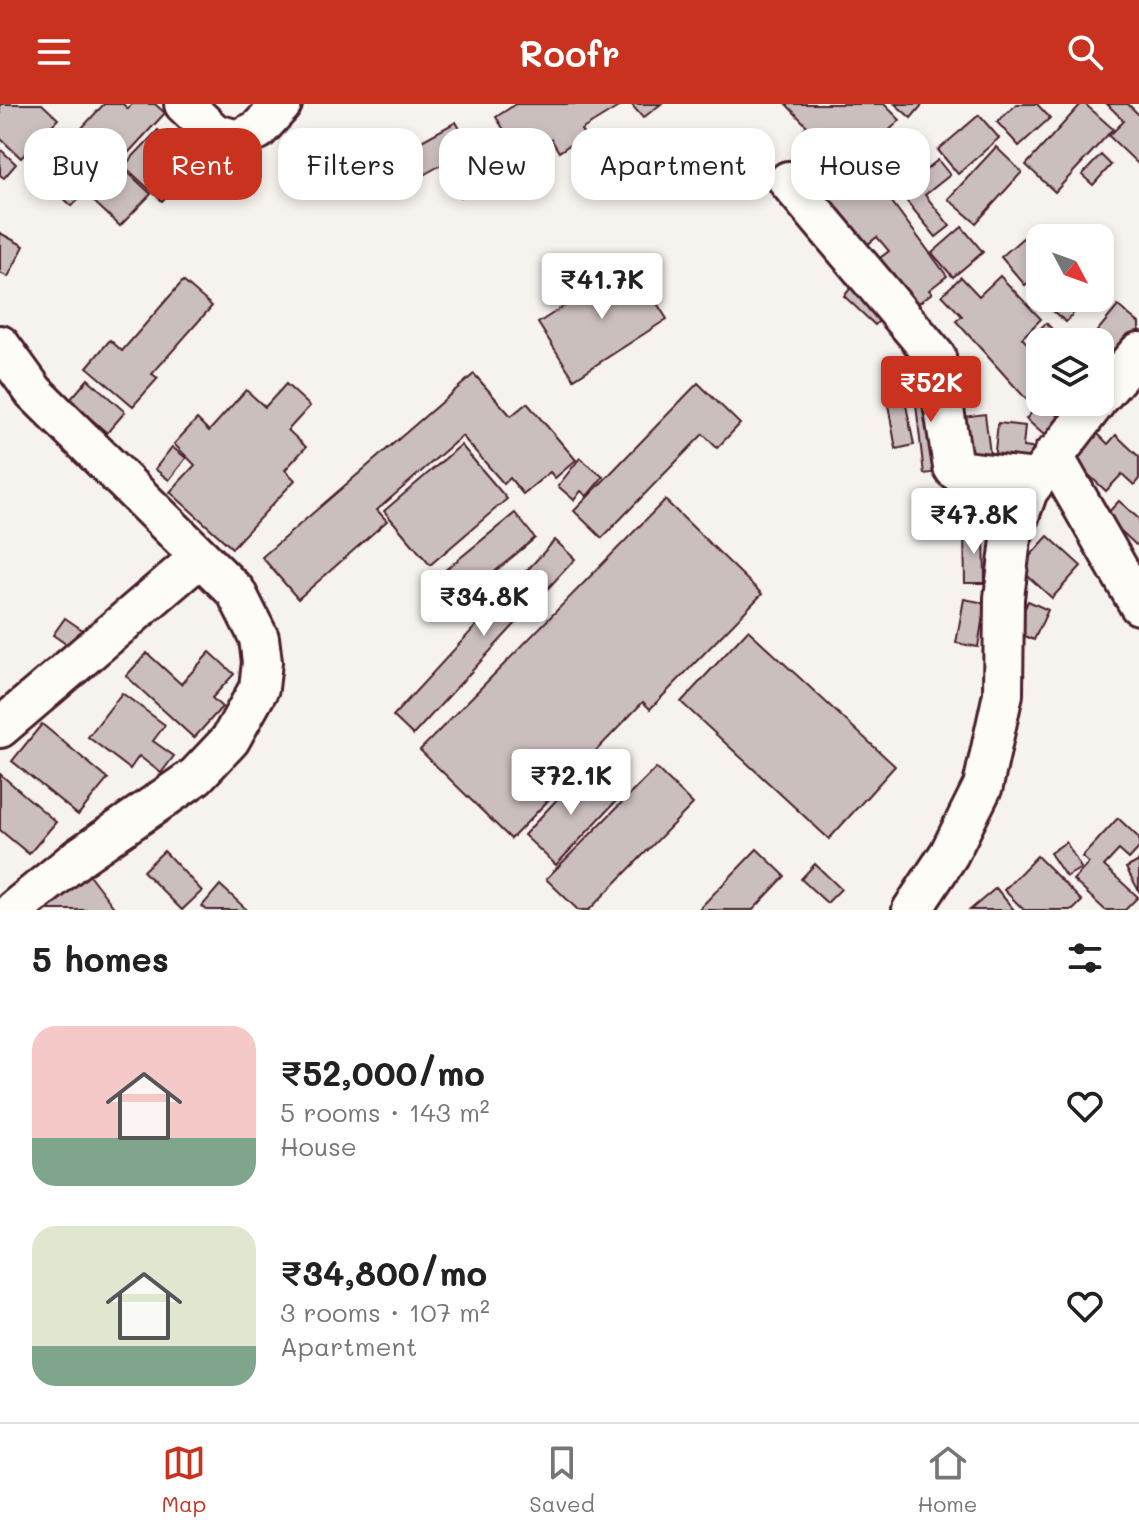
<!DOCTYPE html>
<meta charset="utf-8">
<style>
body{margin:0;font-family:Mali,sans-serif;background:#f6f6f6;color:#222;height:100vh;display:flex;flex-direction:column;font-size:30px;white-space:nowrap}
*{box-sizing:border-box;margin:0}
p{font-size:26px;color:#767676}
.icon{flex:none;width:44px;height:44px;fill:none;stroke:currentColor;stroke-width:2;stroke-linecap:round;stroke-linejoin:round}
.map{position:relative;height:806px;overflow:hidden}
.drawer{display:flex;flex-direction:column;background:#fff;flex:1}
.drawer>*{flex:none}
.guide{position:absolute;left:24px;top:24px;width:1092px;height:72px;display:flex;gap:16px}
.needle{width:52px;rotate:131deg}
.buttons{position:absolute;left:1026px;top:120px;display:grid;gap:16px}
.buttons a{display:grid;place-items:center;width:88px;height:88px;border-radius:16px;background:#fff;box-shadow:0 4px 12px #0003;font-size:40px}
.price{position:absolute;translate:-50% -68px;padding:0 18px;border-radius:8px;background:#fff;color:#222;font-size:26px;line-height:52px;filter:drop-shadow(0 2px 4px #0008)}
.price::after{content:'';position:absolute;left:50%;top:48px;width:24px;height:18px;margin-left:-12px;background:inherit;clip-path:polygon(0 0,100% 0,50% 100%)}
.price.active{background:#c8321e;color:#fff}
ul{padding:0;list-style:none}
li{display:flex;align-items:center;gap:24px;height:200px;padding:0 32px}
li span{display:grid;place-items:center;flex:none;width:224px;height:160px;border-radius:24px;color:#555}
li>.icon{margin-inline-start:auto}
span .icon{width:96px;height:96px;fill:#fffc;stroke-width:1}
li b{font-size:34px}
h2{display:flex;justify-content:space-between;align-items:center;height:96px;padding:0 32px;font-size:34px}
.chip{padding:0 28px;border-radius:24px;background:#fff;box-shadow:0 4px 12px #0003;font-size:28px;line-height:72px}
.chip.active{background:#c8321e;color:#fff}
header{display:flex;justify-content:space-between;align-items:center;height:104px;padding:0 32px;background:#c8321e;color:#fff;font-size:36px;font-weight:600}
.dock{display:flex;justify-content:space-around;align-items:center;height:112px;border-top:2px solid #e0e0e0;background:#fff;font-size:22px;color:#767676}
.dock a{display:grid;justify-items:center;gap:4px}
.dock .active{color:#c8321e}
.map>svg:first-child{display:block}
.building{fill:#cbbfbe;stroke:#4a1f2b;stroke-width:2}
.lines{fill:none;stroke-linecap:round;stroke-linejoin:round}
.minor-casing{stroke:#4a1f2b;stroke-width:44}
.minor{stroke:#fdfcf7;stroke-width:38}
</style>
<header><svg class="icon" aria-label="menu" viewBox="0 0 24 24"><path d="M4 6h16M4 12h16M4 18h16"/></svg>Roofr<svg class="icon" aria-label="search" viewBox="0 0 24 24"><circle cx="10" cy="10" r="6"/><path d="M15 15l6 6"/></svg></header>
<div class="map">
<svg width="1139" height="806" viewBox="0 0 1139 806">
<rect width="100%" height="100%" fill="#f6f3ef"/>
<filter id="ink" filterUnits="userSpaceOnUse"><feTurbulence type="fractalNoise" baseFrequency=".0125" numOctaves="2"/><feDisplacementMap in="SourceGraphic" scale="16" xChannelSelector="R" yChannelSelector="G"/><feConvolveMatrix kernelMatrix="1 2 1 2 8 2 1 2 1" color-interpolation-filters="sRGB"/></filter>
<g filter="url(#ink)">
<g class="building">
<polygon points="0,0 42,0 58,15 21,54 0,34"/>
<polygon points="104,0 123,0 128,5 132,0 155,0 165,9 105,74 68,39"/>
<polygon points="516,0 619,0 620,2 581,26 584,31 559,48 551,35 522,54 496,13"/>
<polygon points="631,0 661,0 643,14"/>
<polygon points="786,0 884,0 900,16 846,68 804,25 807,22"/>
<polygon points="895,0 921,0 922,1 911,14"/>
<polygon points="1017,0 1037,0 1050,14 1019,42 997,18"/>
<polygon points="1081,0 1085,0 1113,25 1055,88 1026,61"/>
<polygon points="1107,0 1128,0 1139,11 1139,61 1109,32 1124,17"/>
<polygon points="979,11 999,34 958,70 938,46"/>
<polygon points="456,18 490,78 461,93 443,60 398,85 383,58"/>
<polygon points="158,26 196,61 162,97 124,62"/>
<polygon points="896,41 915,57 896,79 877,63"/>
<polygon points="996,43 1022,68 976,119 948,95"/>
<polygon points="0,45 16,60 4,74 0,71"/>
<polygon points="809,47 823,61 803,83 789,70"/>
<polygon points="58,49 92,82 72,102 38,71"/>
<polygon points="1101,51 1111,61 1093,81 1082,71"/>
<polygon points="865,56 895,95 892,98 947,172 929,186 932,189 908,207 872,160 889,147 877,133 858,148 816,94"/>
<polygon points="938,56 950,71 925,91 950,122 936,133 899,88"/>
<polygon points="120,61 151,90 120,122 90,94"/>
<polygon points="1044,118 1062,134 1040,134 1040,146 1028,135"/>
<polygon points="962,123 983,148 953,173 932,149"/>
<polygon points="0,129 24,142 8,173 0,169"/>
<polygon points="1024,133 1040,152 1040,169 1025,181 1001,153"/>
<polygon points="631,159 667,215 574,275 538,219"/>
<polygon points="582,166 593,178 575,194 565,181"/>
<polygon points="1000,172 1041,215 1022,234 1040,253 1040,281 1026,295 956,217 962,212 942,191 961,173 979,192"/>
<polygon points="183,177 212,202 152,270 158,274 133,302 87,263 110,236 122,247"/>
<polygon points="856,178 888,207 875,221 844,192"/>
<polygon points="1043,194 1086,194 1066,218 1041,197"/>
<polygon points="1118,202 1139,219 1139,230 1125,247 1104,263 1100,260 1100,238 1088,238"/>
<polygon points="1046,219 1065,238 1040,238 1033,232"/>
<polygon points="474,270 511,312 527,299 576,356 555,374 550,368 523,390 510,374 504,380 462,332 377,406 387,417 298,495 262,453"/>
<polygon points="937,270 948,367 924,370 913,274"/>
<polygon points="88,275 125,308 107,329 70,296"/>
<polygon points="698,279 740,320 717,344 703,330 602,434 574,407"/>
<polygon points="286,280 310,302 288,326 306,343 285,366 295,376 232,444 170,388 195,361 174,340 197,315 209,327 246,286 265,303"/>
<polygon points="904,291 914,341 896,345 887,295"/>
<polygon points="1041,298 1070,321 1053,339 1026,315"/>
<polygon points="1049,298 1071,298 1073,300 1062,311"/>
<polygon points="985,310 991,358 961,362 955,314"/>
<polygon points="998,319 1025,322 1023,343 1040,345 1037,369 993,365"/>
<polygon points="1091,323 1108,340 1116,331 1139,353 1139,375 1134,381 1122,370 1106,387 1066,350"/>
<polygon points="461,341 507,395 430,461 384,407"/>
<polygon points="172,343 186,354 169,376 155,365"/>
<polygon points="580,354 603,373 587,392 581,387 574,396 558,382"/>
<polygon points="665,396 762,490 650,605 643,598 511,735 420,646"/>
<polygon points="1119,397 1139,415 1139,439 1136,441 1105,412"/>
<polygon points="515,409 535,434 448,507 430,485 435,481 432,477"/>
<polygon points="964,426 984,426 985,479 965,479"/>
<polygon points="1048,432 1081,462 1052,494 1019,464"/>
<polygon points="555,436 575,455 413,631 393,612"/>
<polygon points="964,495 985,499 978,543 956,539"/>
<polygon points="1028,497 1048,506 1034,536 1015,528"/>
<polygon points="65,514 84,527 72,544 53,531"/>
<polygon points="748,526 895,662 829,735 681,598"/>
<polygon points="210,548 234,570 212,594 222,603 194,634 126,572 147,549 181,580"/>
<polygon points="122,589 165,621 153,637 174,652 161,669 139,652 130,665 88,633"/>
<polygon points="42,620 108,675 78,711 12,657"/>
<polygon points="656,664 693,700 589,806 578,806 546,775"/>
<polygon points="585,665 617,696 556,761 524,731"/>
<polygon points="0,670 56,718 29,750 0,726"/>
<polygon points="1118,714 1139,734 1139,744 1129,755 1119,746 1104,762 1138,793 1125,806 1105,806 1073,776 1089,759 1082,753"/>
<polygon points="1066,738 1081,764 1066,773 1050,749"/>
<polygon points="757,745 785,772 753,806 698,806"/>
<polygon points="164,747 202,787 182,806 143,767"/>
<polygon points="1037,752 1082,797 1073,806 1024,806 1004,786"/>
<polygon points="1139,757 1139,787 1126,764"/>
<polygon points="815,760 841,785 827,799 801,775"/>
<polygon points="87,768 116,806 41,806"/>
<polygon points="220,781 246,805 245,806 207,806 202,802"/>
<polygon points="996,784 1014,806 970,806"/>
</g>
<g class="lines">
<defs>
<g id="minor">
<polyline points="184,0 214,29 237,36 258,26 282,0"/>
<polyline points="788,77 936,253 953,363 955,366 1036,375"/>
<polyline points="0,241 34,288 236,488 259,534 262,558 259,584 230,636 196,672 79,753 14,806"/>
<polyline points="1100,293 1139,248"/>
<polyline points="1053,351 1139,501"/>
<polyline points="0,624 200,453"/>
<polyline points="912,806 949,750 983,682 1003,590 1004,494 1011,435 1028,387 1096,298"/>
</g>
</defs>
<use href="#minor" class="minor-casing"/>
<use href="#minor" class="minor"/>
</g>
</g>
</svg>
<div class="buttons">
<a><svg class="needle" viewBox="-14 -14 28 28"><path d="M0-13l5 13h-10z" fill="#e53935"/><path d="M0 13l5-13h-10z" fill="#767676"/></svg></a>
<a><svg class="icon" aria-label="layers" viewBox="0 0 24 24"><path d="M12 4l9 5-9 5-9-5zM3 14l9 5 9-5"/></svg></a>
</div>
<b class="price" style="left:602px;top:217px">₹41.7K</b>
<b class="price active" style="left:931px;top:320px">₹52K</b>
<b class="price" style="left:974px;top:452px">₹47.8K</b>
<b class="price" style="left:484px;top:534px">₹34.8K</b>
<b class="price" style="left:571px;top:713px">₹72.1K</b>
<div class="guide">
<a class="chip">Buy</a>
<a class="chip active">Rent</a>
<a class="chip">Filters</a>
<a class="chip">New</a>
<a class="chip">Apartment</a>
<a class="chip">House</a>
</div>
</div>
<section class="drawer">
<h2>5 homes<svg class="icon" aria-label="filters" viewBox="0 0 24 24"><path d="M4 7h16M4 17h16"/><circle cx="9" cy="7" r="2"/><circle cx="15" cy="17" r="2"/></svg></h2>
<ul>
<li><span style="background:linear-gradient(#f6c9c9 70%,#7fa58c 0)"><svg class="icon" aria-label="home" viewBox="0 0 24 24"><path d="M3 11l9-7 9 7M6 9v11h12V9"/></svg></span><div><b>₹52,000/mo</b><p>5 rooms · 143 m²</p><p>House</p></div><svg class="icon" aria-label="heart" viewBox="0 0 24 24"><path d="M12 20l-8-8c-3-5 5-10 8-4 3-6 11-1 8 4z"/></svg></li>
<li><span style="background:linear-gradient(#dfe7d0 75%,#7fa58c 0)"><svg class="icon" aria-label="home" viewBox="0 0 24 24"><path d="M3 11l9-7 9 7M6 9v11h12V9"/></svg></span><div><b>₹34,800/mo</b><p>3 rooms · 107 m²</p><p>Apartment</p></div><svg class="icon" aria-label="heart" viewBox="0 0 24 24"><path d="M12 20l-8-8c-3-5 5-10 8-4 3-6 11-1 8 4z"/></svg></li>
</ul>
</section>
<nav class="dock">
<a class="active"><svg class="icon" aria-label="map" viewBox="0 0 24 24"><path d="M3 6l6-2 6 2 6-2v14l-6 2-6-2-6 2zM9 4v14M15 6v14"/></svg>Map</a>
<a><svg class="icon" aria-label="saved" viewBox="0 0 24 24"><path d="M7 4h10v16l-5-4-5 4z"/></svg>Saved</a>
<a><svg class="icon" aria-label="home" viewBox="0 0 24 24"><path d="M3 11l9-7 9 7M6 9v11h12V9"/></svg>Home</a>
</nav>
